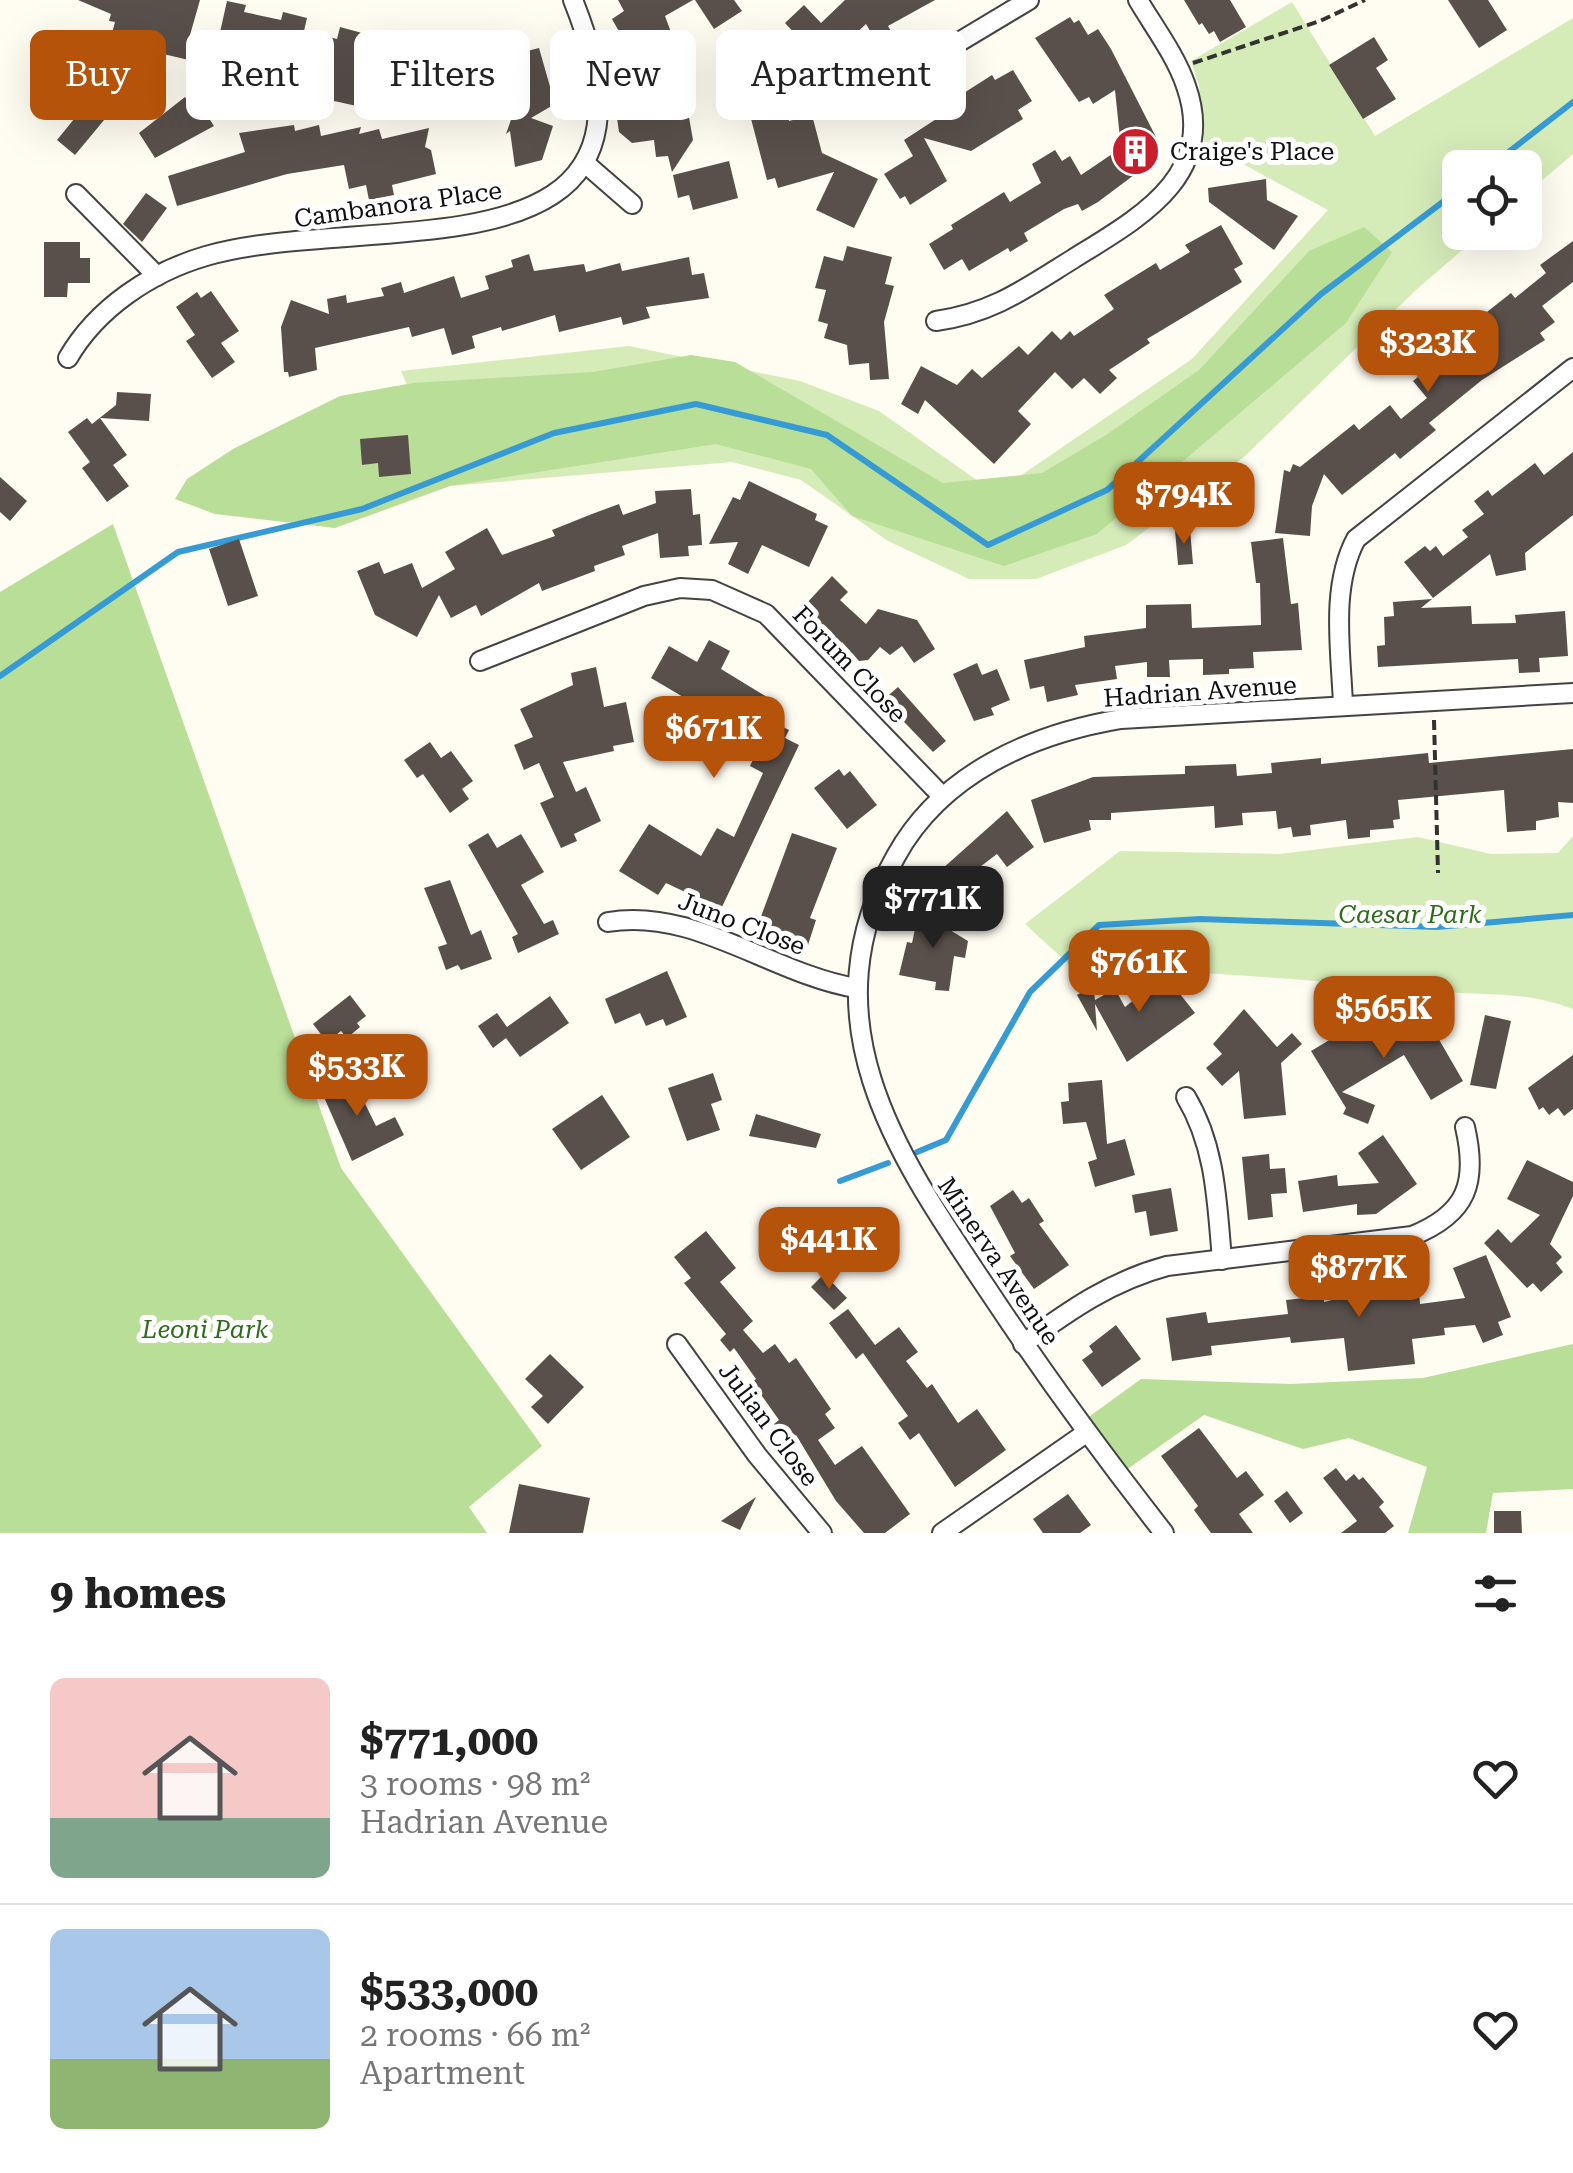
<!DOCTYPE html>
<meta charset="utf-8">
<style>
body{margin:0;font-family:"Roboto Serif",serif;background:#f6f6f6;color:#222;height:100vh;display:flex;flex-direction:column;font-size:38px;white-space:nowrap}
*{box-sizing:border-box;margin:0}
p{font-size:32px;color:#767676}
.icon{flex:none;width:55px;height:55px;fill:none;stroke:currentColor;stroke-width:2;stroke-linecap:round;stroke-linejoin:round}
.map{position:relative;height:1533px;overflow:hidden}
.details{display:flex;flex-direction:column;background:#fff;flex:1}
.details>*{flex:none}
.top-card{position:absolute;left:30px;top:30px;width:1000px;height:90px;display:flex;gap:20px}
.controls{position:absolute;left:1442px;top:150px;display:grid;gap:20px}
.controls a{display:grid;place-items:center;width:100px;height:100px;border-radius:15px;background:#fff;box-shadow:0 10px 40px #0002;font-size:50px}
.price{position:absolute;translate:-50% -85px;padding:0 22px;border-radius:20px;background:#b45309;color:#fff;font-size:32px;line-height:65px;filter:drop-shadow(0 2px 5px #0008)}
.price::after{content:'';position:absolute;left:50%;top:60px;width:30px;height:22px;margin-left:-15px;background:inherit;clip-path:polygon(0 0,100% 0,50% 100%)}
.price.active{background:#222;color:#fff}
ul{padding:0;list-style:none}
li{display:flex;align-items:center;gap:30px;height:250px;padding:0 50px}
li+li{border-top:2px solid #e0e0e0}
li span{display:grid;place-items:center;flex:none;width:280px;height:200px;border-radius:15px;color:#555}
li>.icon{margin-inline-start:auto}
span .icon{width:120px;height:120px;fill:#fffc;stroke-width:1}
li b{font-size:42px}
h2{display:flex;justify-content:space-between;align-items:center;height:120px;padding:0 50px;font-size:42px}
.pill{padding:0 35px;border-radius:15px;background:#fff;box-shadow:0 10px 40px #0002;font-size:35px;line-height:90px}
.pill.active{background:#b45309;color:#fff}
.map>svg:first-child{display:block}
.green{fill:#d5ecb9}
.forest{fill:#b9de97}
.lines{fill:none;stroke-linecap:round;stroke-linejoin:round}
.stream{stroke:#369bd5;stroke-width:6}
.building{fill:#59504b}
.minor-casing{stroke:#434343;stroke-width:22}
.path{stroke:#323232;stroke-width:4;stroke-dasharray:10 5;stroke-linecap:butt}
.minor{stroke:#fff;stroke-width:18}
.labels{text-anchor:middle;stroke-width:10;stroke-linejoin:round;paint-order:stroke}
.poi-label{font-size:25px;fill:#101010;stroke:#fff;text-anchor:start}
.street-label{font-size:25px;fill:#101010;stroke:#fff}
.park-label{font-size:25px;font-style:italic;fill:#2e6c1b;stroke:#fff}
</style>
<div class="map">
<svg width="1573" height="1533" viewBox="0 0 1573 1533">
<rect width="100%" height="100%" fill="#fffcf2"/>
<g class="green">
<polygon points="1292,2 1375,136 1573,18 1573,154 1525,195 1525,168 1460,168 1460,232 1482,233 1417,289 1245,456 1126,545 1036,579 969,579 888,541 801,480 732,462 450,486 401,371 629,346 800,381 879,411 995,493 1192,359 1328,210 1204,143 1199,86 1191,61"/>
<path d="M1573,836V1009C1523,990 1483,996 1431,991C1311,980 1193,970 1073,968L1025,924L1120,851L1279,854L1418,837L1491,854L1558,853Z"/>
</g>
<g class="forest">
<polygon points="1364,227 1392,252 1346,323 1097,534 1004,566 852,516 811,469 716,444 450,486 335,528 215,514 175,499 187,479 233,449 340,396 413,383 593,372 691,355 735,362 943,483 1042,473 1106,435 1199,370 1309,251"/>
<polygon points="113,524 341,1168 542,1446 469,1507 487,1533 0,1533 0,592"/>
<polygon points="1573,1344 1573,1489 1493,1493 1486,1533 1408,1533 1427,1467 1349,1438 1303,1449 1204,1415 1119,1475 1079,1424 1141,1379 1290,1384 1423,1378"/>
</g>
<g class="lines">
<g class="stream">
<polyline points="1488,168 1573,102"/>
<polyline points="0,676 178,552 362,509 554,433 696,404 827,435 988,545 1107,490 1321,294 1460,189"/>
<polyline points="917,1152 946,1140 1030,992 1099,925 1200,919 1437,927 1573,915"/>
<polyline points="840,1181 888,1163"/>
</g>
</g>
<g class="building">
<polygon points="78,0 200,0 188,42 216,50 227,1 246,5 244,12 281,20 283,12 307,18 304,31 337,39 340,27 373,36 371,43 446,61 438,95 421,91 417,107 369,96 366,108 233,79 235,71 134,47 130,62 106,56 115,22 109,21 111,14"/>
<polygon points="618,0 693,0 665,16 678,51 663,61 680,57 684,72 664,78 672,109 687,106 693,140 672,172 668,156 656,157 654,140 632,143 619,132 617,118 648,113 631,63 636,62 612,19 624,11"/>
<polygon points="695,0 734,0 742,11 714,29"/>
<polygon points="845,0 935,0 888,26 892,33 876,41 866,24 823,64 785,23 804,5 821,23"/>
<polygon points="1184,0 1230,0 1246,27 1220,42 1214,31 1209,34 1202,23 1199,25"/>
<polygon points="1448,0 1488,0 1507,30 1479,48"/>
<polygon points="1070,17 1074,23 1079,20 1088,35 1098,29 1111,49 1156,137 1154,154 1146,166 1098,202 1082,211 1078,204 1064,209 1024,233 1028,241 1010,252 1008,248 969,271 962,259 944,270 929,244 953,229 951,225 1004,192 1010,202 1041,183 1032,164 1055,150 1062,161 1070,156 1081,175 1121,148 1115,90 1093,104 1089,97 1079,102 1035,38"/>
<polygon points="1374,37 1388,60 1376,68 1396,99 1363,119 1329,65"/>
<polygon points="755,41 762,69 770,68 775,92 782,91 789,121 812,115 822,153 878,179 854,228 816,210 834,172 778,188 775,178 767,180 732,46"/>
<polygon points="525,44 527,51 539,48 555,104 531,118 553,126 542,160 515,167 510,131 506,134 520,94 473,99 466,75 480,53 510,77 501,46"/>
<polygon points="1013,70 1032,101 1018,110 1023,119 971,151 924,138 947,181 910,205 905,196 900,199 884,174 913,156 904,140 950,110 945,105 992,75 995,80"/>
<polygon points="105,81 124,96 75,155 57,140"/>
<polygon points="185,97 191,104 197,100 214,126 155,158 139,133"/>
<polygon points="294,125 295,131 319,125 321,136 361,127 359,134 379,129 382,139 429,128 425,147 431,150 436,174 392,185 394,195 369,200 366,185 349,189 344,165 287,174 177,206 168,176 245,152 239,133"/>
<polygon points="729,161 738,198 693,210 689,195 678,198 673,175"/>
<polygon points="1266,179 1267,200 1298,216 1274,250 1209,202 1208,188"/>
<polygon points="146,193 167,208 142,242 123,224"/>
<polygon points="1221,225 1243,264 1234,269 1242,282 1147,339 1150,343 1109,370 1117,378 1100,394 1084,378 1072,389 1055,372 1018,411 1031,424 994,464 925,400 918,414 901,404 921,366 957,385 972,369 982,378 1019,346 1028,355 1052,331 1061,340 1070,331 1074,336 1114,309 1104,295 1156,263 1160,270 1190,252 1185,245"/>
<polygon points="1573,241 1573,282 1542,306 1555,322 1540,333 1545,340 1482,380 1429,423 1436,430 1400,459 1395,453 1342,495 1324,474 1312,506 1310,536 1275,533 1284,470 1290,472 1293,464 1300,467 1354,424 1359,430 1390,405 1401,419 1427,398 1413,381 1455,347 1444,334 1467,316 1473,323 1511,293 1515,298 1546,273 1540,265"/>
<polygon points="44,242 80,242 80,258 90,258 90,283 68,283 67,297 44,297"/>
<polygon points="847,246 892,257 885,284 894,286 884,322 889,379 870,380 869,363 849,365 847,345 824,338 828,324 818,321 826,290 815,288 824,256 843,261"/>
<polygon points="529,254 534,271 584,264 586,272 620,263 622,271 689,257 692,275 704,273 709,298 646,307 650,318 623,325 621,317 559,332 555,315 502,331 501,327 472,336 475,348 452,355 444,328 412,337 409,327 315,348 317,370 289,377 288,372 284,372 281,327 291,300 329,314 327,299 346,295 347,303 384,296 381,288 401,282 404,293 454,276 461,298 489,289 485,276 513,267 511,260"/>
<polygon points="211,291 239,331 221,343 235,362 212,378 186,341 195,335 176,307 197,292 201,298"/>
<polygon points="117,392 151,394 149,421 100,418 127,455 113,465 129,486 107,502 82,468 90,462 68,432 87,418 92,424 116,405"/>
<polygon points="408,435 411,474 379,477 378,463 362,465 360,439"/>
<polygon points="1573,452 1573,515 1525,553 1526,570 1496,576 1490,554 1433,598 1404,562 1425,546 1430,551 1436,546 1443,556 1468,537 1462,530 1484,514 1474,501 1488,490 1492,496 1535,463 1544,475"/>
<polygon points="0,477 27,501 10,521 0,512"/>
<polygon points="749,481 817,514 815,520 828,526 809,567 762,545 748,574 728,564 738,542 709,544 733,497 740,500"/>
<polygon points="691,489 693,515 700,514 702,545 688,546 689,556 660,558 658,533 622,546 625,555 594,566 595,571 542,591 539,583 481,616 476,605 451,618 439,595 417,637 375,615 357,571 379,562 384,574 412,563 422,588 455,569 445,552 487,528 502,555 555,536 552,530 592,514 619,504 623,515 656,503 655,491"/>
<polygon points="1190,529 1193,564 1178,565 1175,530"/>
<polygon points="1283,538 1291,604 1298,603 1302,650 1253,652 1254,668 1229,669 1229,674 1203,675 1203,659 1169,660 1170,677 1147,677 1147,662 1115,666 1117,679 1075,685 1078,695 1047,702 1044,686 1030,689 1024,660 1085,647 1084,636 1146,628 1146,605 1191,604 1192,628 1261,625 1260,583 1256,583 1251,542"/>
<polygon points="239,539 258,596 228,606 209,549"/>
<polygon points="832,576 848,592 840,600 866,624 878,609 917,620 935,649 914,663 902,646 890,655 880,647 868,660 859,661 842,642 830,655 815,642 822,634 812,624 817,618 804,606"/>
<polygon points="1432,599 1421,608 1471,606 1472,624 1516,623 1515,615 1565,611 1568,656 1539,658 1540,672 1519,673 1518,659 1378,667 1377,646 1385,645 1384,617 1394,616 1393,602"/>
<polygon points="709,640 730,651 721,669 775,702 765,718 789,730 785,738 799,745 721,909 666,883 658,895 619,871 649,824 701,856 717,828 734,837 763,773 750,766 761,743 651,678 669,646 697,662"/>
<polygon points="977,663 982,675 997,669 1010,700 991,708 994,715 974,721 953,674"/>
<polygon points="596,667 604,707 626,702 634,742 613,746 614,751 563,762 576,792 586,787 601,821 574,834 577,841 561,848 540,803 554,797 539,763 524,770 514,745 533,737 520,709 573,685 571,673"/>
<polygon points="898,687 946,741 933,752 883,700"/>
<polygon points="430,742 441,758 451,751 473,781 462,789 469,799 450,813 423,774 417,778 404,760"/>
<polygon points="1573,749 1573,803 1558,802 1559,817 1536,821 1536,830 1507,832 1504,790 1398,800 1400,819 1393,820 1394,828 1370,830 1370,837 1348,839 1346,820 1310,825 1311,835 1293,837 1291,827 1278,829 1276,811 1242,813 1243,825 1215,828 1214,806 1111,813 1111,820 1089,820 1091,830 1044,843 1031,800 1093,777 1185,774 1185,766 1236,764 1237,776 1272,773 1271,763 1321,758 1321,764 1428,753 1429,763"/>
<polygon points="839,769 844,776 850,771 877,805 847,829 814,788"/>
<polygon points="1007,811 1034,847 1007,867 997,854 972,873 988,888 971,906 964,899 952,911 932,891 948,874 942,869"/>
<polygon points="488,833 497,848 521,834 544,872 521,885 544,924 553,920 559,934 518,953 512,937 518,934 468,845"/>
<polygon points="792,833 837,848 810,918 816,920 808,945 756,930"/>
<polygon points="450,880 471,935 481,930 492,959 461,970 458,965 446,970 438,947 447,944 424,888"/>
<polygon points="919,911 949,915 940,924 968,941 965,958 954,956 949,991 935,990 936,982 899,975 907,942 912,943"/>
<polygon points="667,971 687,1017 666,1026 663,1019 646,1026 640,1013 615,1024 605,999"/>
<polygon points="1165,975 1195,1013 1127,1062 1095,1004 1097,1031 1077,995 1093,985 1095,1000 1115,989 1125,1007"/>
<polygon points="350,995 366,1016 357,1023 360,1027 347,1038 341,1031 327,1042 313,1024"/>
<polygon points="550,996 569,1023 520,1057 506,1038 493,1048 478,1026 497,1013 507,1027"/>
<polygon points="1244,1009 1277,1047 1292,1033 1302,1044 1281,1063 1286,1115 1244,1119 1239,1071 1222,1086 1206,1068 1222,1054 1213,1044"/>
<polygon points="1344,1014 1359,1041 1374,1033 1379,1041 1420,1017 1425,1027 1430,1024 1463,1081 1431,1100 1404,1055 1342,1092 1375,1105 1368,1124 1343,1114 1346,1108 1311,1051 1336,1036 1329,1023"/>
<polygon points="1485,1015 1511,1021 1496,1089 1470,1085"/>
<polygon points="1573,1055 1573,1109 1564,1116 1558,1108 1549,1115 1543,1107 1539,1110 1528,1088"/>
<polygon points="350,1073 376,1126 395,1117 404,1135 352,1161 320,1088"/>
<polygon points="713,1073 722,1100 711,1104 720,1130 687,1141 668,1088"/>
<polygon points="1102,1080 1107,1144 1125,1139 1135,1175 1095,1187 1088,1162 1097,1159 1086,1122 1063,1124 1061,1102 1069,1101 1068,1083"/>
<polygon points="602,1095 630,1137 581,1170 552,1129"/>
<polygon points="756,1114 821,1134 816,1148 749,1136"/>
<polygon points="1383,1135 1417,1184 1376,1214 1357,1215 1357,1204 1303,1212 1298,1181 1337,1175 1338,1186 1379,1183 1358,1153"/>
<polygon points="1269,1154 1270,1169 1285,1168 1287,1193 1271,1194 1273,1217 1248,1220 1242,1157"/>
<polygon points="1527,1160 1573,1182 1573,1196 1550,1244 1562,1257 1556,1263 1563,1272 1541,1292 1533,1283 1527,1288 1484,1243 1498,1229 1511,1243 1540,1215 1507,1199"/>
<polygon points="1171,1188 1178,1231 1150,1236 1146,1211 1135,1213 1132,1195"/>
<polygon points="1013,1190 1022,1203 1029,1198 1044,1221 1039,1224 1069,1265 1034,1289 1010,1256 1015,1253 990,1206"/>
<polygon points="804,1222 824,1240 806,1260 787,1242"/>
<polygon points="706,1231 736,1268 720,1282 753,1321 743,1330 763,1353 775,1344 789,1363 796,1358 831,1409 825,1414 835,1428 818,1440 835,1465 862,1446 910,1514 885,1533 864,1533 836,1501 796,1435 787,1442 774,1424 779,1420 752,1382 756,1379 734,1348 730,1352 720,1340 726,1334 684,1283 691,1278 674,1257"/>
<polygon points="1486,1255 1511,1317 1498,1322 1503,1335 1483,1343 1475,1325 1444,1328 1445,1335 1412,1339 1415,1364 1348,1371 1344,1338 1291,1343 1290,1337 1211,1346 1212,1355 1172,1361 1166,1318 1206,1312 1208,1323 1288,1314 1286,1300 1324,1296 1324,1302 1356,1294 1356,1282 1384,1279 1418,1278 1420,1304 1465,1298 1453,1268"/>
<polygon points="824,1274 847,1298 834,1310 811,1287"/>
<polygon points="848,1309 875,1345 899,1327 918,1352 906,1361 927,1388 932,1384 958,1423 977,1409 1006,1450 955,1487 919,1433 910,1440 898,1423 908,1416 863,1353 856,1359 829,1323"/>
<polygon points="1116,1325 1141,1359 1102,1387 1082,1360 1093,1352 1089,1346"/>
<polygon points="550,1354 584,1387 548,1424 531,1407 543,1396 525,1379"/>
<polygon points="1199,1428 1237,1478 1246,1471 1264,1495 1239,1514 1253,1533 1211,1533 1194,1510 1198,1506 1161,1456"/>
<polygon points="1336,1468 1346,1481 1354,1474 1359,1480 1363,1477 1384,1502 1379,1507 1394,1526 1385,1533 1341,1533 1357,1521 1323,1478"/>
<polygon points="519,1484 590,1498 583,1533 509,1533"/>
<polygon points="1287,1491 1303,1513 1290,1523 1274,1501"/>
<polygon points="1068,1494 1091,1525 1080,1533 1043,1533 1033,1519"/>
<polygon points="756,1497 740,1530 721,1521"/>
<polygon points="1494,1511 1521,1511 1522,1533 1494,1533"/>
</g>
<g class="lines">
<defs>
<g id="minor">
<polyline points="869,96 1029,0"/>
<polyline points="586,164 632,204"/>
<polyline points="76,194 157,276"/>
<path d="M936,321C993,313 1026,288 1073,259C1137,219 1218,177 1186,86C1176,56 1154,27 1138,0"/>
<path d="M68,358C97,308 151,272 206,256C369,209 690,289 573,0"/>
<polyline points="480,661 644,596 680,588 712,590 766,614 942,796"/>
<path d="M1343,705C1341,651 1330,588 1356,539L1573,368"/>
<path d="M608,922C694,907 772,974 856,988"/>
<path d="M1186,1097C1216,1147 1217,1203 1222,1260"/>
<polyline points="677,1344 757,1455 822,1533"/>
<path d="M1023,1344C1070,1310 1111,1281 1167,1266L1412,1236C1467,1214 1478,1183 1465,1127"/>
<polyline points="942,1533 1086,1433"/>
<path d="M1164,1533C1103,1455 1045,1376 990,1293C898,1156 803,1022 896,856C942,773 1032,734 1121,719L1573,693"/>
</g>
</defs>
<use href="#minor" class="minor-casing"/>
<g class="path">
<polyline points="1193,63 1320,21 1365,0"/>
<polyline points="1434,720 1438,873"/>
</g>
<use href="#minor" class="minor"/>
</g>
<defs>
<symbol id="building-disc" viewBox="-11 -11 22 22"><circle r="9.5" fill="#c91e2c" stroke="#fff"/><path d="M-4-6H4V6H1V3H-1V6H-4ZM-2.5-4.3h1.7v1.8h-1.7ZM.8-4.3h1.7v1.8H.8ZM-2.5-1h1.7V.8h-1.7ZM.8-1h1.7V.8H.8Z" fill="#fff"/></symbol>
</defs>
<g fill-rule="evenodd">
<use href="#building-disc" x="1108" y="124" width="55" height="55"/>
</g>
<g class="labels">
<g class="poi-label">
<text x="1170" y="160">Craige's Place</text>
</g>
<g class="street-label">
<text transform="translate(398 204) rotate(-8)" y="9">Cambanora Place</text>
<text transform="translate(850 664) rotate(46)" y="9">Forum Close</text>
<text transform="translate(1200 691) rotate(-4)" y="9">Hadrian Avenue</text>
<text transform="translate(742 923) rotate(21)" y="9">Juno Close</text>
<text transform="translate(999 1261) rotate(56)" y="9">Minerva Avenue</text>
<text transform="translate(769 1424) rotate(53)" y="9">Julian Close</text>
</g>
<g class="park-label">
<text x="1410" y="923">Caesar Park</text>
<text x="205" y="1338">Leoni Park</text>
</g>
</g>
</svg>
<div class="controls">
<a><svg class="icon" aria-label="locate" viewBox="0 0 24 24"><circle cx="12" cy="12" r="6"/><path d="M12 2v4M12 18v4M2 12h4M18 12h4"/></svg></a>
</div>
<b class="price" style="left:1428px;top:395px">$323K</b>
<b class="price" style="left:1184px;top:547px">$794K</b>
<b class="price" style="left:714px;top:781px">$671K</b>
<b class="price active" style="left:933px;top:951px">$771K</b>
<b class="price" style="left:1139px;top:1015px">$761K</b>
<b class="price" style="left:1384px;top:1061px">$565K</b>
<b class="price" style="left:357px;top:1119px">$533K</b>
<b class="price" style="left:829px;top:1292px">$441K</b>
<b class="price" style="left:1359px;top:1320px">$877K</b>
<div class="top-card">
<a class="pill active">Buy</a>
<a class="pill">Rent</a>
<a class="pill">Filters</a>
<a class="pill">New</a>
<a class="pill">Apartment</a>
</div>
</div>
<section class="details">
<h2>9 homes<svg class="icon" aria-label="filters" viewBox="0 0 24 24"><path d="M4 7h16M4 17h16"/><circle cx="9" cy="7" r="2"/><circle cx="15" cy="17" r="2"/></svg></h2>
<ul>
<li><span style="background:linear-gradient(#f6c9c9 70%,#7fa58c 0)"><svg class="icon" aria-label="home" viewBox="0 0 24 24"><path d="M3 11l9-7 9 7M6 9v11h12V9"/></svg></span><div><b>$771,000</b><p>3 rooms · 98 m²</p><p>Hadrian Avenue</p></div><svg class="icon" aria-label="heart" viewBox="0 0 24 24"><path d="M12 20l-8-8c-3-5 5-10 8-4 3-6 11-1 8 4z"/></svg></li>
<li><span style="background:linear-gradient(#a9c7e8 65%,#8fb573 0)"><svg class="icon" aria-label="home" viewBox="0 0 24 24"><path d="M3 11l9-7 9 7M6 9v11h12V9"/></svg></span><div><b>$533,000</b><p>2 rooms · 66 m²</p><p>Apartment</p></div><svg class="icon" aria-label="heart" viewBox="0 0 24 24"><path d="M12 20l-8-8c-3-5 5-10 8-4 3-6 11-1 8 4z"/></svg></li>
</ul>
</section>
